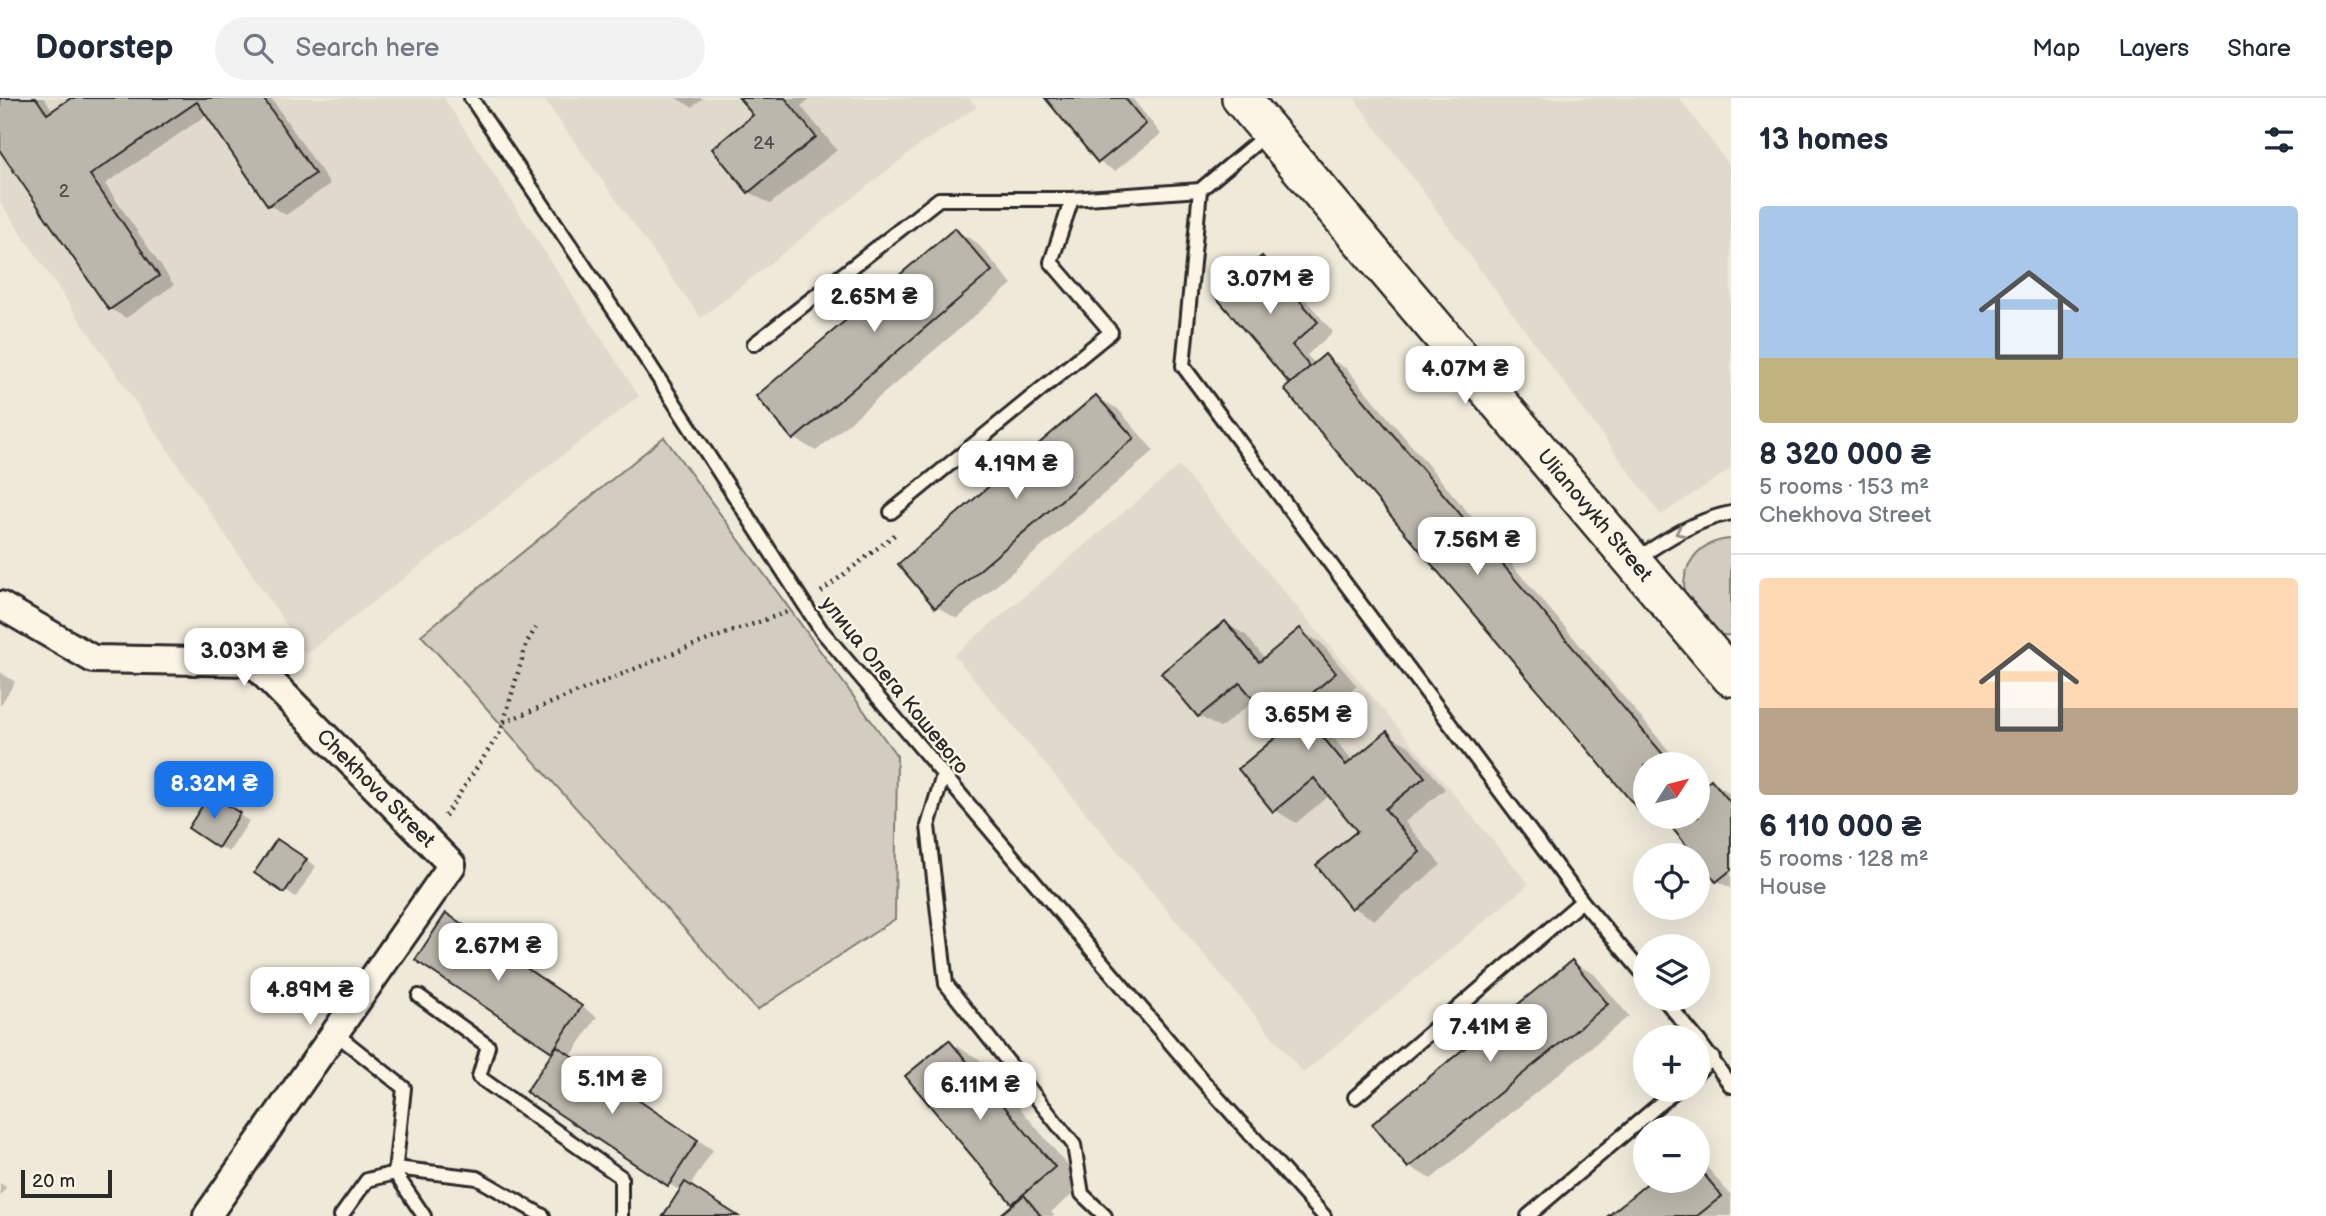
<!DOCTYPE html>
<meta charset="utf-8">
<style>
body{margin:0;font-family:"Balsamiq Sans",sans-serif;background:#f2f2f3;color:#1f2937;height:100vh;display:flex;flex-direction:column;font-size:26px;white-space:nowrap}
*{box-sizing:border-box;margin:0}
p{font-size:23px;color:#747a83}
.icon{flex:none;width:38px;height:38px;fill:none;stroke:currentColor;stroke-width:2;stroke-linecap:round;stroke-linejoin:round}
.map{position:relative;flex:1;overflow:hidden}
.sheet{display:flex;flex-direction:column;background:#fff;width:595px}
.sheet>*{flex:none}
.needle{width:46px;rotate:54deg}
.fabs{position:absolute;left:1633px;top:654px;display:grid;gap:14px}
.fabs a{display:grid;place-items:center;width:77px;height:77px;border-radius:50%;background:#fff;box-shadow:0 7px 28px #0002;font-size:35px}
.scale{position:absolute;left:21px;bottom:18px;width:91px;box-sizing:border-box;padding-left:7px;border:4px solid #2b2b2b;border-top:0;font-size:19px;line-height:24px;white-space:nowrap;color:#2b2b2b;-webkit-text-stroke:5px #fcf5e5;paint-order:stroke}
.price{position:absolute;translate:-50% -60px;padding:0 16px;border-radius:14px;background:#fff;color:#222;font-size:23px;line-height:46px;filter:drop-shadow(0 2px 4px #0008)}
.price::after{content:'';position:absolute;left:50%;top:42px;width:21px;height:16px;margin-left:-10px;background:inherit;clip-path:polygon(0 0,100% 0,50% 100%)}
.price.on{background:#1a73e8;color:#fff}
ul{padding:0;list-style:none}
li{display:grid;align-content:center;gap:14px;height:371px;padding:0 28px}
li+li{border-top:2px solid #e0e1e3}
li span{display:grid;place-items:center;height:217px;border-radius:7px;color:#555}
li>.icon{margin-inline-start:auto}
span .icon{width:126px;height:126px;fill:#fffc;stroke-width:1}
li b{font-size:30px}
h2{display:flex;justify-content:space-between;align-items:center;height:84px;padding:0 28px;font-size:30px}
header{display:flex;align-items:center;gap:42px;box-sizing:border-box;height:98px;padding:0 35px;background:#fff;border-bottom:2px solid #e0e1e3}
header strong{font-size:33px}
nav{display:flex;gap:38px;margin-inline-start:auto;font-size:24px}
.search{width:490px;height:63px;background:#f2f2f3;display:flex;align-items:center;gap:18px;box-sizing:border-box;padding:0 24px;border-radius:38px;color:#747a83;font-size:26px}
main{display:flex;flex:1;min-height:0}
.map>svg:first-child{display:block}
.built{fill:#e0dacc}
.green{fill:#d2cdc0;stroke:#7e7c76;stroke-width:2}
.shadow{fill:#0003}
.building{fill:#bcb7ac;stroke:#2b2b2b;stroke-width:2}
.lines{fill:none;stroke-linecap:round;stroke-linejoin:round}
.lane-casing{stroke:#2b2b2b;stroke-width:18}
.street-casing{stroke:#2b2b2b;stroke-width:32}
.secondary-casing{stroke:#2b2b2b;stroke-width:42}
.path{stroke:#2b2b2b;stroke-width:4.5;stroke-dasharray:2 5;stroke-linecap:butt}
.lane{stroke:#fcf5e5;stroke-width:12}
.street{stroke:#fcf5e5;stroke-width:26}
.secondary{stroke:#fcf5e5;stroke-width:37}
.oneway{stroke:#949088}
.labels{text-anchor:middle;stroke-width:5;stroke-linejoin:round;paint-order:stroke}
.number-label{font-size:18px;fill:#4f4e4b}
.street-label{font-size:21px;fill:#2b2b2b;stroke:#fcf5e5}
</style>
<header>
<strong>Doorstep</strong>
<div class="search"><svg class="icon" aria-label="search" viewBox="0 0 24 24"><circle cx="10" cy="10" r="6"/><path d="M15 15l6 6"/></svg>Search here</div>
<nav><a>Map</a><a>Layers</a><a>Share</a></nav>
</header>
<main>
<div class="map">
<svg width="1731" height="1118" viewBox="0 0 1731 1118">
<rect width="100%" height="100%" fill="#efe9da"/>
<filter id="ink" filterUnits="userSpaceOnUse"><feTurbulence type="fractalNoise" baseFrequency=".0143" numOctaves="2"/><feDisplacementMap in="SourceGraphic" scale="14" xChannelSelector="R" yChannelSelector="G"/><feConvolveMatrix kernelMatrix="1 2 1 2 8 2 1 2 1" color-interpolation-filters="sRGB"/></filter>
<g filter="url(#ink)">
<g class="built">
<polygon points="0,0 444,0 639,298 306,556 0,104"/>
<polygon points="543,0 969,0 977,9 922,45 701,220"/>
<polygon points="1354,0 1679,0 1731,69 1731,371 1661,417"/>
<polygon points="1179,368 1529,786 1303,975 954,557"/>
</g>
<g class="green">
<polygon points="664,339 897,658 895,821 757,912 421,537"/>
<path d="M1731,441V537C1675,543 1662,445 1731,441Z"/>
</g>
<g class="shadow">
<polygon points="0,0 44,0 54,14 74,0 271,0 330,86 286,117 269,107 207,17 105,86 174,187 126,220 110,211 0,50"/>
<polygon points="676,0 703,0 692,9"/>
<polygon points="742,0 811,0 801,8 837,52 770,106 749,94 756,17"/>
<polygon points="1047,0 1132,0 1161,36 1115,73 1099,64"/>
<polygon points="955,132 976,144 1012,186 816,353 794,340"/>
<polygon points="1262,160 1278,169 1333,234 1307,257 1316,267 1325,258 1347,271 1681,667 1645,667 1645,716 1286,291 1293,286"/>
<polygon points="1096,299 1118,311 1154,353 957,521 936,508"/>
<polygon points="1225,525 1246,537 1265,561 1300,532 1321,545 1357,588 1318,620 1353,664 1387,635 1409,648 1445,691 1405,724 1441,767 1374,822 1353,809 1359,733 1330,697 1296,725 1275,712 1284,636 1256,601 1220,630 1199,618"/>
<polygon points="0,574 15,584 0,608"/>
<polygon points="1712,683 1731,696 1731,790 1717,783 1668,723 1664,726 1651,719 1698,719 1698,686 1702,691"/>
<polygon points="221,705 249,723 229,754 218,748"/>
<polygon points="288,750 316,768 296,799 285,793"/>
<polygon points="462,827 597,919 571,958 713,1052 690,1088 737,1118 665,1118 681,1093 669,1086 555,954 417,862"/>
<polygon points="1572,864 1594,876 1629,918 1431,1081 1410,1069 1374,1026"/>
<polygon points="949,944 979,961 1084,1087 1051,1114 1055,1118 1002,1118 1015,1107 908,978"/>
<polygon points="1698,1063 1707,1069 1731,1098 1731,1118 1611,1118 1698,1083"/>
<polygon points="0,1085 6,1089 0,1098"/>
</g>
<g class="building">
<polygon points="0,0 36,0 47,16 71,0 263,0 315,76 268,108 197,4 90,77 159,178 109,212 0,53"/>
<polygon points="739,0 785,0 816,39 748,95 712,51 753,17"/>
<polygon points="1045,0 1125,0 1146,26 1098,65"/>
<polygon points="955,130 992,173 793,342 756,298"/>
<polygon points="1262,158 1318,224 1292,247 1310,269 1290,286 1215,198"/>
<polygon points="1325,256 1672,667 1645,667 1645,712 1641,715 1284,291"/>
<polygon points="1096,297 1134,340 935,510 898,466"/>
<polygon points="1225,523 1259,564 1300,530 1336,575 1297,608 1346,667 1387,633 1425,679 1385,711 1420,754 1351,811 1316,767 1357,733 1314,680 1273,714 1238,671 1281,635 1240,585 1198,619 1161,575"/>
<polygon points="1711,681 1731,705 1731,772 1716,784 1664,720 1698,719 1698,693"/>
<polygon points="210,696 240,715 218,750 188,730"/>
<polygon points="277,741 307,761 284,795 254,775"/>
<polygon points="446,815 582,908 552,954 415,862"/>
<polygon points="1572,862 1608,906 1408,1070 1372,1026"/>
<polygon points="949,942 1055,1069 1012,1106 905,978"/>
<polygon points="557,948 698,1042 668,1088 526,994"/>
<polygon points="1698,1069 1722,1098 1697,1118 1608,1118 1650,1083 1698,1083"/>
<polygon points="685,1084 738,1118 663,1118"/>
<polygon points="1024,1097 1041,1118 999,1118"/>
</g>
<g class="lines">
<defs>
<g id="lane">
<polyline points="471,0 626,230 821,532 1201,981 1324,1118"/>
<polyline points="1200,92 1183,268 1582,803 1645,878"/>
<polyline points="754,246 939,101 1072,101 1200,92 1267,36"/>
<polyline points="891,414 1111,234 1051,164 1072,101"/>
<path d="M1635,462C1665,442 1695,422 1731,415"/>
<polyline points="943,677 928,728 946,886 1074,1047 1082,1096 1105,1118"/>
<polyline points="419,898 488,948 479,979 621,1079 621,1118"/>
<polyline points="1664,901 1696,940"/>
<polyline points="335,935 404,990 395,1075 424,1118"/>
<polyline points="1698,942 1731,988"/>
<polyline points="1698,974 1713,960"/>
<polyline points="1355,999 1582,803"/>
<polyline points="396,1070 477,1080 543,1118"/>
<polyline points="341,1118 367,1082 395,1075"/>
<polyline points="1528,1118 1676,992"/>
</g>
<polyline id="street" points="0,507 93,561 252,564 452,767 207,1118"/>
<polyline id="secondary" points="1241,0 1731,579"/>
</defs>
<use href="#lane" class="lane-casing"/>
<use href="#street" class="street-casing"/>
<use href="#secondary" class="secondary-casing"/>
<g class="path">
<polyline points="821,494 897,435"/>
<polyline points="504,624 691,548 787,514"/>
<polyline points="445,718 501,633 527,544 536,530"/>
</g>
<use href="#lane" class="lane"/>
<use href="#street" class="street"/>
<use href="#secondary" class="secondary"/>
</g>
<defs><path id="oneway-chevron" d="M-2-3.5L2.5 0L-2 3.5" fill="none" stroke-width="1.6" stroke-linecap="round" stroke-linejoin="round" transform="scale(1.75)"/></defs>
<use class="oneway" href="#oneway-chevron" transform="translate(1680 434) rotate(154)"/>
</g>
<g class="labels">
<g class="number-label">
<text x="764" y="51">24</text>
<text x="64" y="99">2</text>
</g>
<g class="street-label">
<text transform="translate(1595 417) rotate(50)" y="7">Ulianovykh Street</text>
<text transform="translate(895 587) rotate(51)" y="7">улица Олега Кошевого</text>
<text transform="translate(376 690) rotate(45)" y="7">Chekhova Street</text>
</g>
</g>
</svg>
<div class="fabs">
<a><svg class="needle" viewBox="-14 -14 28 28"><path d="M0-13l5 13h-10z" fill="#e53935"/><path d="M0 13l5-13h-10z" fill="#747a83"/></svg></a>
<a><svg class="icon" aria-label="locate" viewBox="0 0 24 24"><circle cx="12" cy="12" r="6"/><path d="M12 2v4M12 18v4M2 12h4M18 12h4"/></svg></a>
<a><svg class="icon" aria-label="layers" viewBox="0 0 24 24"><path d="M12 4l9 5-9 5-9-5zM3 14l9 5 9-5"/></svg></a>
<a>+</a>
<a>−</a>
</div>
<div class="scale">20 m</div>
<b class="price" style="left:1270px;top:218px">3.07M ₴</b>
<b class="price" style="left:874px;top:236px">2.65M ₴</b>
<b class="price" style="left:1465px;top:308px">4.07M ₴</b>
<b class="price" style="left:1016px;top:403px">4.19M ₴</b>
<b class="price" style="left:1477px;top:479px">7.56M ₴</b>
<b class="price" style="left:244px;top:590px">3.03M ₴</b>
<b class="price" style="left:1308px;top:654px">3.65M ₴</b>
<b class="price on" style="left:214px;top:723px">8.32M ₴</b>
<b class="price" style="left:498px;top:885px">2.67M ₴</b>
<b class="price" style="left:310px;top:929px">4.89M ₴</b>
<b class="price" style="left:1490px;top:966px">7.41M ₴</b>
<b class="price" style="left:612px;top:1018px">5.1M ₴</b>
<b class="price" style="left:980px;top:1024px">6.11M ₴</b>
</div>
<section class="sheet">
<h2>13 homes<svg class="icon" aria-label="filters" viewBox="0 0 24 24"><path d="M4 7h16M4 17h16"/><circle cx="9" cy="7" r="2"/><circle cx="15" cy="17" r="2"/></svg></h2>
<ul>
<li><span style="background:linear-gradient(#a9c7e8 70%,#c2b280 0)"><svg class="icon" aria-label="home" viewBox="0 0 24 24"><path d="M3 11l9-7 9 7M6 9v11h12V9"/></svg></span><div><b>8 320 000 ₴</b><p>5 rooms · 153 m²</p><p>Chekhova Street</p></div></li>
<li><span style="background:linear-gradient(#ffd9b3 60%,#b9a48a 0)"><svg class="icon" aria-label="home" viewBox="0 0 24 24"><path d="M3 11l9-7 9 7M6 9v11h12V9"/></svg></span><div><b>6 110 000 ₴</b><p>5 rooms · 128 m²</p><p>House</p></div></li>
</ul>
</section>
</main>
